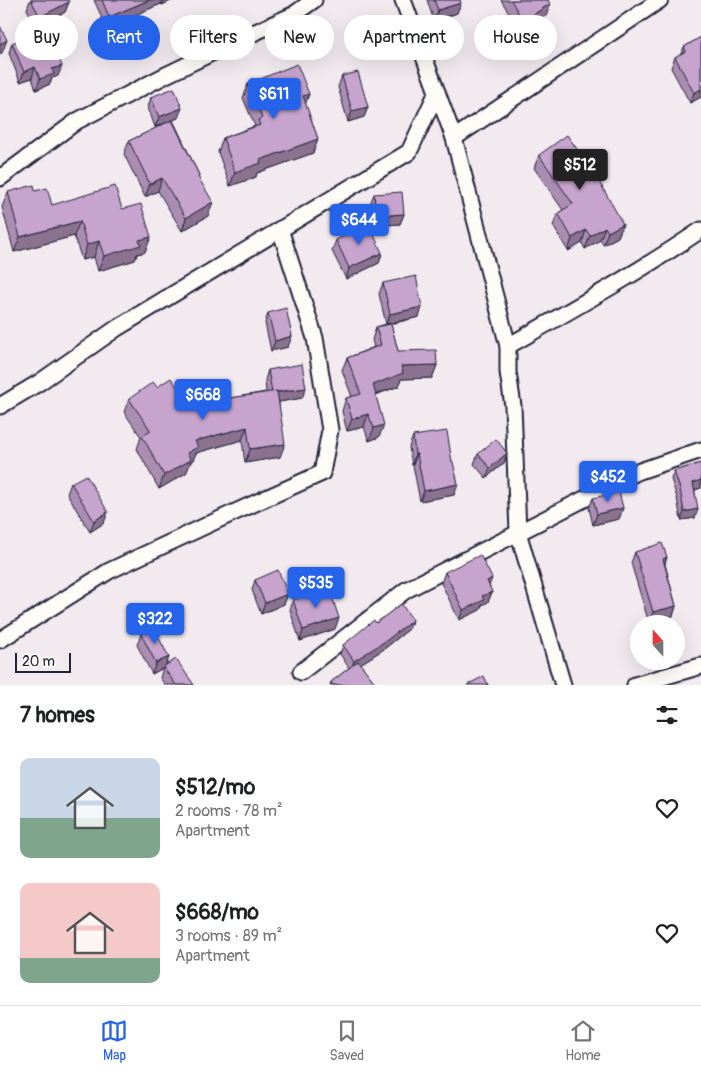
<!DOCTYPE html>
<meta charset="utf-8">
<style>
body{margin:0;font-family:Pangolin,sans-serif;background:#f2f2f2;color:#202124;height:100vh;display:flex;flex-direction:column;font-size:19px;white-space:nowrap}
*{box-sizing:border-box;margin:0}
p{font-size:16px;color:#757577}
.icon{flex:none;width:28px;height:28px;fill:none;stroke:currentColor;stroke-width:2;stroke-linecap:round;stroke-linejoin:round}
.map{position:relative;height:685px;overflow:hidden}
.panel{display:flex;flex-direction:column;background:#fff;flex:1}
.panel>*{flex:none}
.hud{position:absolute;left:15px;top:15px;width:671px;height:45px;display:flex;gap:10px}
.needle{width:32px;rotate:339deg}
.controls{position:absolute;left:630px;top:615px;display:grid;gap:10px}
.controls a{display:grid;place-items:center;width:55px;height:55px;border-radius:50%;background:#fff;box-shadow:0 5px 20px #0002;font-size:25px}
.scale{position:absolute;left:15px;bottom:12px;width:56px;box-sizing:border-box;padding-left:5px;border:2px solid #22223b;border-top:0;font-size:14px;line-height:18px;white-space:nowrap;color:#22223b;-webkit-text-stroke:4px #fdfcf7;paint-order:stroke}
.price{position:absolute;translate:-50% -42px;padding:0 11px;border-radius:5px;background:#2563eb;color:#fff;font-size:16px;line-height:32px;filter:drop-shadow(0 1px 2px #0008)}
.price::after{content:'';position:absolute;left:50%;top:30px;width:15px;height:11px;margin-left:-8px;background:inherit;clip-path:polygon(0 0,100% 0,50% 100%)}
.price.selected{background:#222;color:#fff}
ul{padding:0;list-style:none}
li{display:flex;align-items:center;gap:15px;height:125px;padding:0 20px}
li span{display:grid;place-items:center;flex:none;width:140px;height:100px;border-radius:10px;color:#555}
li>.icon{margin-inline-start:auto}
span .icon{width:60px;height:60px;fill:#fffc;stroke-width:1}
li b{font-size:21px}
h2{display:flex;justify-content:space-between;align-items:center;height:60px;padding:0 20px;font-size:21px}
.chip{padding:0 18px;border-radius:22px;background:#fff;box-shadow:0 5px 20px #0002;font-size:18px;line-height:45px}
.chip.selected{background:#2563eb;color:#fff}
.tab-bar{display:flex;justify-content:space-around;align-items:center;height:70px;border-top:1px solid #e0e0e0;background:#fff;font-size:14px;color:#757577}
.tab-bar a{display:grid;justify-items:center;gap:2px}
.tab-bar .selected{color:#2563eb}
.map>svg:first-child{display:block}
.lines{fill:none;stroke-linecap:round;stroke-linejoin:round}
.street-casing{stroke:#22223b;stroke-width:19}
.street{stroke:#fdfcf7;stroke-width:15}
.wall{fill:#ab8db1;stroke:#22223b}
.shaded-wall{fill:#8b7390;stroke:#22223b}
.building{fill:#c7a4ce;stroke:#22223b}
</style>
<div class="map">
<svg width="701" height="685" viewBox="0 0 701 685">
<rect width="100%" height="100%" fill="#f2eaef"/>
<filter id="ink" filterUnits="userSpaceOnUse"><feTurbulence type="fractalNoise" baseFrequency=".02" numOctaves="2"/><feDisplacementMap in="SourceGraphic" scale="10" xChannelSelector="R" yChannelSelector="G"/><feConvolveMatrix kernelMatrix="1 2 1 2 8 2 1 2 1" color-interpolation-filters="sRGB"/></filter>
<g filter="url(#ink)">
<g class="lines">
<defs>
<g id="street">
<polyline points="403,0 454,138 508,346 508,372 513,406 518,532 563,685"/>
<polyline points="454,138 660,0"/>
<polyline points="0,178 77,121 166,75 249,35 293,15 314,0"/>
<path d="M508,346C573,309 639,272 701,230"/>
<polyline points="0,406 40,382 117,328 409,152 437,92"/>
<polyline points="0,640 109,571 233,513 322,473 330,430 315,338 280,229"/>
<polyline points="301,672 406,590 637,472 701,450"/>
<polyline points="635,685 701,666"/>
</g>
</defs>
<use href="#street" class="street-casing"/>
<use href="#street" class="street"/>
</g>
<g class="wall">
<polygon points="30,0 68,0 69,2 65,12 36,27 27,9"/>
<polygon points="94,0 173,0 162,5 161,4 106,27"/>
<polygon points="427,0 460,0 457,13 434,21"/>
<polygon points="501,0 548,0 547,15 520,31"/>
<polygon points="701,37 701,97 690,103 671,68 675,57 681,54 684,47"/>
<polygon points="12,43 58,76 52,78 50,84 36,90 32,78 20,82 9,53"/>
<polygon points="342,76 368,107 364,117 348,122 338,87"/>
<polygon points="248,84 309,94 305,103 318,139 313,153 257,173 256,177 230,186 218,152 223,138 255,126 243,98"/>
<polygon points="151,97 178,118 173,120 199,175 198,178 208,216 182,231 158,191 145,197 124,154 129,141 162,125 155,127 148,108"/>
<polygon points="539,155 623,224 618,237 603,245 600,240 585,249 582,243 568,251 553,226 558,213 563,210 534,168"/>
<polygon points="8,192 52,205 122,209 145,252 137,254 135,260 98,271 94,257 82,260 74,236 14,252 2,207"/>
<polygon points="374,194 404,214 400,224 372,226 370,204"/>
<polygon points="336,240 382,253 379,263 346,279 332,251"/>
<polygon points="383,283 422,307 419,317 391,324 398,351 437,365 432,378 401,379 399,386 376,395 379,437 369,441 364,427 347,431 342,411 346,398 352,397 342,370 347,358 374,347 372,340 376,327 386,324 379,294"/>
<polygon points="268,313 288,347 271,351 265,323"/>
<polygon points="268,370 302,398 279,402 280,457 245,463 242,440 196,453 193,460 191,462 186,473 159,489 137,449 141,437 124,412 129,399 157,387 186,400 230,398 266,392 265,380"/>
<polygon points="413,436 452,462 458,484 454,495 420,501 413,465 412,465 409,447"/>
<polygon points="507,453 504,463 486,478 474,464 478,454"/>
<polygon points="701,463 701,488 695,490 695,518 681,520 677,498 671,479 674,471"/>
<polygon points="71,483 104,523 90,532 67,494"/>
<polygon points="593,498 623,508 619,519 593,525 589,508"/>
<polygon points="635,552 667,557 665,564 676,606 673,616 649,623 631,563"/>
<polygon points="445,572 492,592 488,602 482,605 480,610 459,620 441,583"/>
<polygon points="255,580 288,594 284,604 261,614 252,590"/>
<polygon points="293,600 335,629 300,641 290,610"/>
<polygon points="413,620 409,629 384,649 360,664 376,684 376,685 330,685 331,682 349,668 340,654 343,645 376,623"/>
<polygon points="141,634 169,657 166,666 194,685 165,685 160,678 163,668 152,674 137,645"/>
</g>
<g class="shaded-wall">
<polygon points="149,0 163,0 161,4 106,27 109,17"/>
<polygon points="164,0 173,0 162,5"/>
<polygon points="69,2 65,12 36,27 40,17"/>
<polygon points="461,3 457,13 434,21 438,10"/>
<polygon points="550,4 547,15 520,31 523,21"/>
<polygon points="7,40 2,53 0,54 0,44"/>
<polygon points="62,66 58,76 52,78 50,84 36,90 40,79 52,69"/>
<polygon points="35,67 32,78 20,82 24,72"/>
<polygon points="701,89 701,97 690,103 694,93"/>
<polygon points="309,94 304,108 303,96"/>
<polygon points="368,107 364,117 348,122 352,111"/>
<polygon points="182,108 178,118 155,127 159,117"/>
<polygon points="318,139 313,153 257,173 256,177 230,186 235,172 260,160"/>
<polygon points="162,178 158,191 145,197 150,184"/>
<polygon points="213,202 208,216 182,231 186,218"/>
<polygon points="404,214 400,224 372,226 376,216"/>
<polygon points="80,221 74,236 14,252 20,237"/>
<polygon points="623,224 618,237 603,245 608,232"/>
<polygon points="605,227 600,240 585,249 590,236"/>
<polygon points="586,230 582,243 568,251 572,238"/>
<polygon points="151,237 145,252 137,254 135,260 98,271 104,256 139,240"/>
<polygon points="99,241 94,257 82,260 87,245"/>
<polygon points="382,253 379,263 346,279 349,268"/>
<polygon points="422,307 419,317 386,324 390,314"/>
<polygon points="292,336 288,347 271,351 275,341"/>
<polygon points="437,365 432,378 401,379 399,386 368,397 373,385 401,366"/>
<polygon points="306,388 302,398 268,404 272,393"/>
<polygon points="368,414 364,427 347,431 352,419"/>
<polygon points="384,425 379,437 369,441 374,428"/>
<polygon points="247,427 242,440 196,453 193,460 191,462 186,473 159,489 164,475 187,453 195,441"/>
<polygon points="285,444 280,457 245,463 250,449"/>
<polygon points="507,453 504,463 486,478 490,468"/>
<polygon points="415,454 417,454 413,465 412,465"/>
<polygon points="701,480 701,488 690,491 693,483"/>
<polygon points="458,484 454,495 420,501 424,491"/>
<polygon points="623,508 619,519 593,525 597,514"/>
<polygon points="698,509 695,518 681,520 684,512"/>
<polygon points="108,512 104,523 90,532 94,521"/>
<polygon points="667,557 663,568 663,559"/>
<polygon points="492,578 488,589 487,581"/>
<polygon points="492,592 488,602 482,605 480,610 459,620 463,610 482,596"/>
<polygon points="288,594 284,604 261,614 265,603"/>
<polygon points="676,606 673,616 649,623 653,612"/>
<polygon points="339,618 335,629 300,641 303,630"/>
<polygon points="413,620 409,629 384,649 351,670 354,661"/>
<polygon points="169,657 165,667 152,674 156,663"/>
</g>
<g class="building">
<polygon points="31,0 68,0 69,2 40,17"/>
<polygon points="102,0 149,0 109,17"/>
<polygon points="434,0 460,0 461,3 438,10"/>
<polygon points="511,0 548,0 550,4 523,21"/>
<polygon points="0,26 7,40 0,44"/>
<polygon points="47,29 62,66 52,69 54,74 40,79 35,67 24,72 12,43"/>
<polygon points="701,37 701,89 694,93 675,57 686,51 684,47"/>
<polygon points="297,64 309,94 303,96 318,139 260,160 261,163 235,172 223,138 260,125 258,120 262,118 248,84"/>
<polygon points="358,72 368,107 352,111 342,76"/>
<polygon points="174,88 182,108 159,117 151,97"/>
<polygon points="172,120 199,175 198,177 213,202 186,218 162,178 150,184 129,141"/>
<polygon points="567,135 596,176 623,224 608,232 605,227 590,236 586,230 572,238 558,213 573,204 539,155"/>
<polygon points="34,185 35,191 47,188 52,205 115,186 122,209 141,204 151,237 139,240 141,245 104,256 99,241 87,245 80,221 20,237 8,192"/>
<polygon points="402,192 404,214 376,216 374,194"/>
<polygon points="369,224 382,253 349,268 336,240"/>
<polygon points="416,276 422,307 390,314 383,283"/>
<polygon points="286,308 292,336 275,341 268,313"/>
<polygon points="391,324 398,351 436,350 437,365 401,366 403,373 373,385 384,425 374,428 368,414 352,419 346,398 361,394 347,358 381,345 376,327"/>
<polygon points="302,364 306,388 277,392 277,391 272,392 268,370"/>
<polygon points="171,378 186,400 228,388 230,398 277,391 285,444 250,449 247,427 195,441 198,447 187,453 191,460 164,475 142,436 151,431 129,399 153,382 157,387"/>
<polygon points="447,431 452,462 453,462 458,484 424,491 417,454 415,454 413,436"/>
<polygon points="496,439 507,453 490,468 478,454"/>
<polygon points="701,463 701,480 693,483 698,509 684,512 680,489 674,471"/>
<polygon points="86,475 108,512 94,521 71,483"/>
<polygon points="619,492 623,508 597,514 593,498"/>
<polygon points="662,543 667,557 663,559 676,606 653,612 635,552"/>
<polygon points="480,555 492,578 487,581 492,592 482,596 484,600 463,610 445,572"/>
<polygon points="278,570 288,594 265,603 255,580"/>
<polygon points="329,588 339,618 303,630 293,600"/>
<polygon points="401,604 413,620 387,640 354,661 343,645 374,620 376,623"/>
<polygon points="153,627 169,657 156,663 141,634"/>
<polygon points="176,659 194,685 176,685 163,667"/>
<polygon points="358,661 376,684 375,685 333,685 331,682"/>
<polygon points="484,676 488,685 467,685"/>
</g>
</g>
</svg>
<div class="controls">
<a><svg class="needle" viewBox="-14 -14 28 28"><path d="M0-13l5 13h-10z" fill="#e53935"/><path d="M0 13l5-13h-10z" fill="#757577"/></svg></a>
</div>
<div class="scale">20 m</div>
<b class="price" style="left:274px;top:120px">$611</b>
<b class="price selected" style="left:580px;top:191px">$512</b>
<b class="price" style="left:359px;top:246px">$644</b>
<b class="price" style="left:203px;top:421px">$668</b>
<b class="price" style="left:608px;top:503px">$452</b>
<b class="price" style="left:316px;top:609px">$535</b>
<b class="price" style="left:155px;top:645px">$322</b>
<div class="hud">
<a class="chip">Buy</a>
<a class="chip selected">Rent</a>
<a class="chip">Filters</a>
<a class="chip">New</a>
<a class="chip">Apartment</a>
<a class="chip">House</a>
</div>
</div>
<section class="panel">
<h2>7 homes<svg class="icon" aria-label="filters" viewBox="0 0 24 24"><path d="M4 7h16M4 17h16"/><circle cx="9" cy="7" r="2"/><circle cx="15" cy="17" r="2"/></svg></h2>
<ul>
<li><span style="background:linear-gradient(#c9d6e8 60%,#7fa58c 0)"><svg class="icon" aria-label="home" viewBox="0 0 24 24"><path d="M3 11l9-7 9 7M6 9v11h12V9"/></svg></span><div><b>$512/mo</b><p>2 rooms · 78 m²</p><p>Apartment</p></div><svg class="icon" aria-label="heart" viewBox="0 0 24 24"><path d="M12 20l-8-8c-3-5 5-10 8-4 3-6 11-1 8 4z"/></svg></li>
<li><span style="background:linear-gradient(#f6c9c9 75%,#7fa58c 0)"><svg class="icon" aria-label="home" viewBox="0 0 24 24"><path d="M3 11l9-7 9 7M6 9v11h12V9"/></svg></span><div><b>$668/mo</b><p>3 rooms · 89 m²</p><p>Apartment</p></div><svg class="icon" aria-label="heart" viewBox="0 0 24 24"><path d="M12 20l-8-8c-3-5 5-10 8-4 3-6 11-1 8 4z"/></svg></li>
</ul>
</section>
<nav class="tab-bar">
<a class="selected"><svg class="icon" aria-label="map" viewBox="0 0 24 24"><path d="M3 6l6-2 6 2 6-2v14l-6 2-6-2-6 2zM9 4v14M15 6v14"/></svg>Map</a>
<a><svg class="icon" aria-label="saved" viewBox="0 0 24 24"><path d="M7 4h10v16l-5-4-5 4z"/></svg>Saved</a>
<a><svg class="icon" aria-label="home" viewBox="0 0 24 24"><path d="M3 11l9-7 9 7M6 9v11h12V9"/></svg>Home</a>
</nav>
